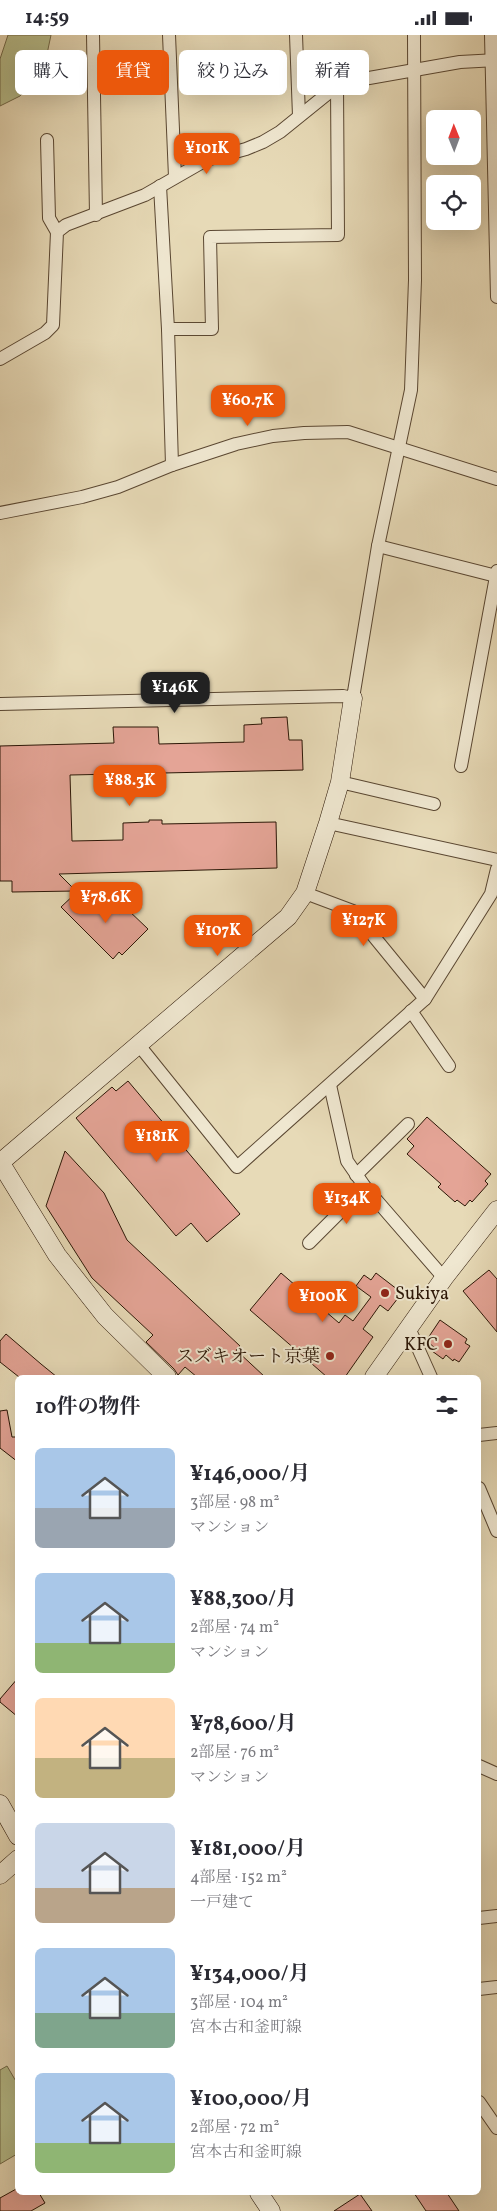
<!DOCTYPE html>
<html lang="ja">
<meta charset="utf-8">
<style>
body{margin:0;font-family:Vollkorn,"Noto Serif JP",serif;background:#f7f7f7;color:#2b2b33;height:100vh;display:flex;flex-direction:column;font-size:19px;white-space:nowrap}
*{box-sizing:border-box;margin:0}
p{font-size:16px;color:#7c7c81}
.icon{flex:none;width:28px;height:28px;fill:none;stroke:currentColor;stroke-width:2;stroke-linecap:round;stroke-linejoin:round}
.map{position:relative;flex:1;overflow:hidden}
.details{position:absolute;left:15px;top:1340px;width:466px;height:820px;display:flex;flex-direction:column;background:#fff;border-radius:8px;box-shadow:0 5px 20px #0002}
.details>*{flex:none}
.banner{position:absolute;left:15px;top:15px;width:468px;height:45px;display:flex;gap:10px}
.needle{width:32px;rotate:359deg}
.tools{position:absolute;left:426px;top:75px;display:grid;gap:10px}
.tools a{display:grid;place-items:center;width:55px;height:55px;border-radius:8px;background:#fff;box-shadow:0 5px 20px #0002;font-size:25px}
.price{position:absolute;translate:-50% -42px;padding:0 11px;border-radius:10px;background:#ea580c;color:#fff;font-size:16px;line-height:32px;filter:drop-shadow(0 1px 2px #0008)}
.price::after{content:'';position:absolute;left:50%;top:30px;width:15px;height:11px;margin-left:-8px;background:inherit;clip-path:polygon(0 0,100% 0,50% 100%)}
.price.selected{background:#222;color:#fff}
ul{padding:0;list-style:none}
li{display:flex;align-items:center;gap:15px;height:125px;padding:0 20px}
li span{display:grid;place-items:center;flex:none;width:140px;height:100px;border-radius:8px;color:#555}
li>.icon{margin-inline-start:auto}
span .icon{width:60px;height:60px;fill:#fffc;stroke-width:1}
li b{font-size:21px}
h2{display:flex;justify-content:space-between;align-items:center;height:60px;padding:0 20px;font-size:21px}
.pill{padding:0 18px;border-radius:8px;background:#fff;box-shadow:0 5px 20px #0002;font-size:18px;line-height:45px}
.pill.selected{background:#ea580c;color:#fff}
.status{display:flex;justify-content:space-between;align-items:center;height:35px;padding:0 25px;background:#fff;direction:ltr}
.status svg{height:14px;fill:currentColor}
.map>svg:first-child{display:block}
.green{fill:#b8bf8d;stroke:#726a4a}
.building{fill:#e4a496;stroke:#2b1606}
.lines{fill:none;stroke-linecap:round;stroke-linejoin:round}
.street-casing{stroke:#5a4732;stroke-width:14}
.secondary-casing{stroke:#2b1606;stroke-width:19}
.street{stroke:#efe7d0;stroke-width:12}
.secondary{stroke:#efe7d0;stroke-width:18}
.poi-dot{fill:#8f2418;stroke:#efe7d0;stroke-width:2}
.labels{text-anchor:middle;stroke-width:4;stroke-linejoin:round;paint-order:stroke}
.poi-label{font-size:18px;fill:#2b1606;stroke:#efe7d0;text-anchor:end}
</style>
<div class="status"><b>14:59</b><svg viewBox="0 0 49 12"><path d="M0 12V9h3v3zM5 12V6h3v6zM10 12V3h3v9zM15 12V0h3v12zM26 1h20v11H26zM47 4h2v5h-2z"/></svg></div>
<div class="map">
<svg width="497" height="2176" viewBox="0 0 497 2176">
<rect width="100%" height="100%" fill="#e7dab7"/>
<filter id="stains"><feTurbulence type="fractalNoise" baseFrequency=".004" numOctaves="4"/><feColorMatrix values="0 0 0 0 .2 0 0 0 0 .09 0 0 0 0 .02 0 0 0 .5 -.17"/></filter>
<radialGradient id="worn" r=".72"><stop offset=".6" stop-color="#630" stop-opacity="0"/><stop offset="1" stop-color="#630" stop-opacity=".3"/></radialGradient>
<g class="green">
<polygon points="8,0 51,0 43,38 20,61 0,71 0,24"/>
<polygon points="7,2031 17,2048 17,2119 0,2129 0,2035"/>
</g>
<g class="building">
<polygon points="287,682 289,705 302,705 303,735 70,740 72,806 123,805 123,788 149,787 149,785 162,785 162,789 276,787 277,833 59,839 76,856 12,857 12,846 0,846 0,711 114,708 113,692 158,692 159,709 244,707 244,690 262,689 261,683"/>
<polygon points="77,857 91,871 101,861 120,879 126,873 148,894 122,920 119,917 113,924 61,872"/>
<polygon points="128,1046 240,1179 207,1207 191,1188 176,1201 76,1083 112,1052 116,1056"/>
<polygon points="427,1082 491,1139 485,1146 488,1149 472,1167 470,1165 465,1171 457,1165 455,1167 438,1152 441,1149 407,1119 414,1111 407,1104"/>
<polygon points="65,1116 104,1158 127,1205 240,1311 236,1315 265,1342 197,1342 185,1332 178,1340 174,1334 146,1307 153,1300 92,1243 46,1171"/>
<polygon points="489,1235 497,1244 497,1297 463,1256"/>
<polygon points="281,1238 339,1288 345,1280 353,1286 371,1262 356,1251 364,1240 371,1245 376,1238 402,1258 388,1276 380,1270 363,1294 373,1302 345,1342 327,1342 250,1275"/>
<polygon points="440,1285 467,1304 465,1308 470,1311 459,1327 454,1324 453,1326 446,1320 443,1324 432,1316 435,1313 429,1308 431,1305 428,1303"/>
<polygon points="6,1299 41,1329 57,1342 19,1342 0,1327 0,1306"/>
<polygon points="7,1375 12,1402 18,1402 18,1427 0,1413 0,1376"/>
<polygon points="18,1643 18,1682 0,1667 0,1664"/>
<polygon points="18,2153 18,2158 39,2158 45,2168 31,2176 0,2176 0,2163"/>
<polygon points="414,2158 447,2158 459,2176 426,2176"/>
<polygon points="360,2159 372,2176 334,2176"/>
</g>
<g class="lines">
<defs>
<g id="street">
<polyline points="93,0 96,180"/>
<polyline points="169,0 175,142"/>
<polyline points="296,0 299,81"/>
<polyline points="491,0 497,262"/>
<polyline points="47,105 49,183 57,197"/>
<polyline points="160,151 168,294"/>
<polyline points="0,324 45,298 53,290 57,197 66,190 145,160 206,125 246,114 263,107 280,97 337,51 352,46 460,27 497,25"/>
<polyline points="172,430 168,294 212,294 210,202 338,200 337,51"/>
<polyline points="0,478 82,462 118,452 172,430 236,409 273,401 304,398 348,397 497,444"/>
<polyline points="378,511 496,541"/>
<polyline points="0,669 343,661 353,663 378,511 411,355 415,245 414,0"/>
<polyline points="461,731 497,536"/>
<polyline points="340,747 434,769"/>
<polyline points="328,788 497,825"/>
<polyline points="305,858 353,876 425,964"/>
<polyline points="411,976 449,1031"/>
<polyline points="138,1009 237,1132 425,964 491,859 497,834"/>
<polyline points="330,1050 347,1126 365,1152 444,1243"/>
<polyline points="356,1140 408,1089"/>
<polyline points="309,1208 365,1152"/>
<polyline points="409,1293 431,1342"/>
<polyline points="479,1400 497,1398"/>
<polyline points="479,1453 497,1496"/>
<polyline points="479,1731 497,1739"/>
<polyline points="479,1883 497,1881"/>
<polyline points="479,1954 497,1952"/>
<polyline points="479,2067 497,2093"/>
</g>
<g id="secondary">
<polyline points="0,1127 57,1220 105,1281 167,1342"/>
<polyline points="1,1127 288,882 305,858 328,788 340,747 353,663"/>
<polyline points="374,1342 444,1243 497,1175"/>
<polyline points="0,1769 18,1801"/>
<polyline points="0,1840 18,1824"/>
<polyline points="259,2158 271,2176"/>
</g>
</defs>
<use href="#street" class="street-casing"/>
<use href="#secondary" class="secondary-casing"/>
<use href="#street" class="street"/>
<use href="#secondary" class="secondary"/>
</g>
<g class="poi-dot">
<circle cx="385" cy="1258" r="5"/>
<circle cx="448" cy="1309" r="5"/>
<circle cx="330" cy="1321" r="5"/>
</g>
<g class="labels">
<g class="poi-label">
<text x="395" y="1264" text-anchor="start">Sukiya</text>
<text x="438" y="1315">KFC</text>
<text x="320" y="1327">スズキオート京葉</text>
</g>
</g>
<rect width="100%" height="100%" filter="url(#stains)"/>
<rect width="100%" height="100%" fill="url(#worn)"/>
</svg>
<div class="tools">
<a><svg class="needle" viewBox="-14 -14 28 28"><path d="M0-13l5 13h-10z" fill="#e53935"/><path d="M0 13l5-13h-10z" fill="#7c7c81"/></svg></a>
<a><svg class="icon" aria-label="locate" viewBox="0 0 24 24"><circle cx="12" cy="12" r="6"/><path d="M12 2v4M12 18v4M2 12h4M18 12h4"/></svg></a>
</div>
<b class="price" style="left:207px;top:140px">¥101K</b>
<b class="price" style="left:248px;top:392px">¥60.7K</b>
<b class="price selected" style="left:175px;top:679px">¥146K</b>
<b class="price" style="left:130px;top:772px">¥88.3K</b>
<b class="price" style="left:106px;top:889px">¥78.6K</b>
<b class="price" style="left:364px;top:912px">¥127K</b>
<b class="price" style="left:218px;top:922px">¥107K</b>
<b class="price" style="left:157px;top:1128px">¥181K</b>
<b class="price" style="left:347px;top:1190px">¥134K</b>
<b class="price" style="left:323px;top:1288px">¥100K</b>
<div class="banner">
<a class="pill">購入</a>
<a class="pill selected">賃貸</a>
<a class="pill">絞り込み</a>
<a class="pill">新着</a>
</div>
<section class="details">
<h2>10件の物件<svg class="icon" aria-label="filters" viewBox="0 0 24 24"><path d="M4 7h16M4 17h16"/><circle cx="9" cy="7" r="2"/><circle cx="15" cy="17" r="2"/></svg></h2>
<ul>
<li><span style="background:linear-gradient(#a9c7e8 60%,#9aa5b1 0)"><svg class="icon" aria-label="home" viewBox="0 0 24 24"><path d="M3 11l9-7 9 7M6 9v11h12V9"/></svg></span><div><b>¥146,000/月</b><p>3部屋 · 98 m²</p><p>マンション</p></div></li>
<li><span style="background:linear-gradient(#a9c7e8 70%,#8fb573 0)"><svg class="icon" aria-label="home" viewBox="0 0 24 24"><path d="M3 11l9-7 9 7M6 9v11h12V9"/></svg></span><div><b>¥88,300/月</b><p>2部屋 · 74 m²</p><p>マンション</p></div></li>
<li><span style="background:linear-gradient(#ffd9b3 60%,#c2b280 0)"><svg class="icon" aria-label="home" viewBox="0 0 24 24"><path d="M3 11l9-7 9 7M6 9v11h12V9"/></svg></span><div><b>¥78,600/月</b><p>2部屋 · 76 m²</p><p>マンション</p></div></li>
<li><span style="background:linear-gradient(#c9d6e8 65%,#b9a48a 0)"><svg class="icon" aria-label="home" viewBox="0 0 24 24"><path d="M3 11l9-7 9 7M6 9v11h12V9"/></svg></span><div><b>¥181,000/月</b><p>4部屋 · 152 m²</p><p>一戸建て</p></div></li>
<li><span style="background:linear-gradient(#a9c7e8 65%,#7fa58c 0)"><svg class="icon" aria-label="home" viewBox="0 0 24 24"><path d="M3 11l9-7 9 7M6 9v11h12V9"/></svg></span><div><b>¥134,000/月</b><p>3部屋 · 104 m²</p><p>宮本古和釜町線</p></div></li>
<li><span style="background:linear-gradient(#a9c7e8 70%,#8fb573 0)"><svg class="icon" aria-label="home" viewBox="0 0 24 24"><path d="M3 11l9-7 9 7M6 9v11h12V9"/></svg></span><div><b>¥100,000/月</b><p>2部屋 · 72 m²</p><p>宮本古和釜町線</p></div></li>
</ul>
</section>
</div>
